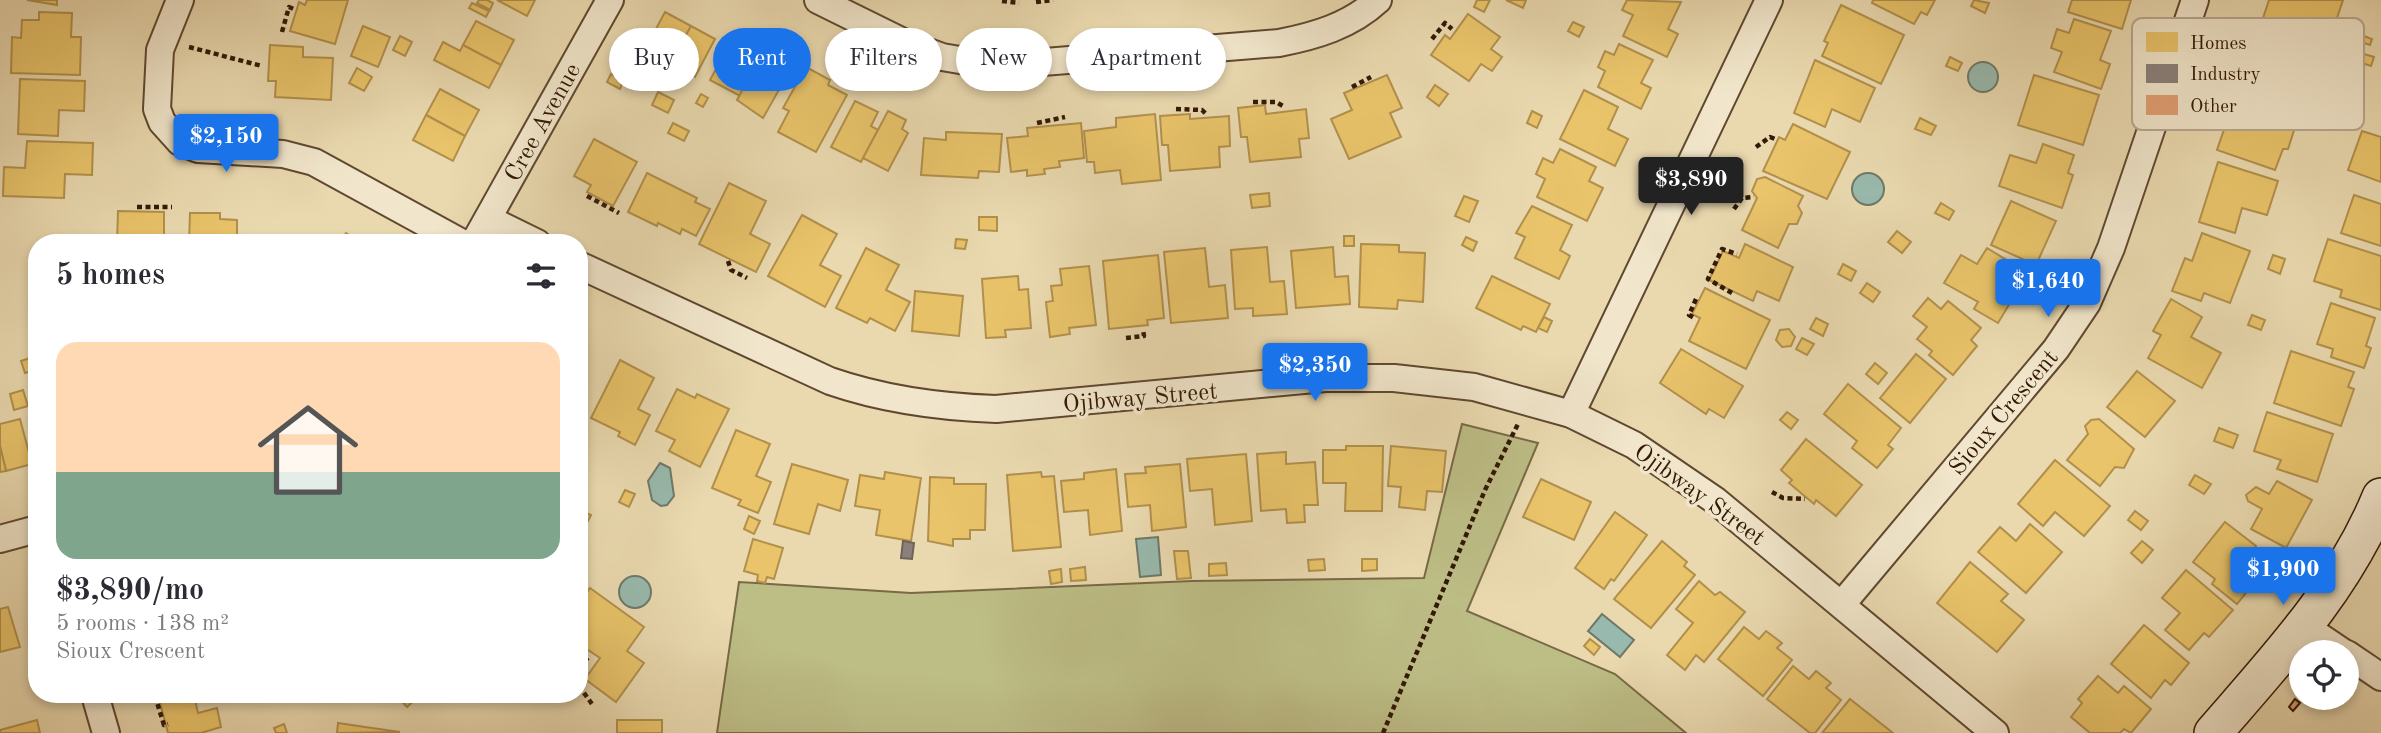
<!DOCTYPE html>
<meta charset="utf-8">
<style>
body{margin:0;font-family:"Old Standard TT",serif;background:#f7f7f7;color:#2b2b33;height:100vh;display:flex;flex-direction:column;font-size:26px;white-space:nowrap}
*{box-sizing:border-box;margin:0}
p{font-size:23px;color:#7c7c81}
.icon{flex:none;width:38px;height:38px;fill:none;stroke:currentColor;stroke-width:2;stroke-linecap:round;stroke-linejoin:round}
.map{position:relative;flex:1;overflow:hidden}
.panel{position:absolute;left:28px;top:234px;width:560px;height:469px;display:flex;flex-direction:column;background:#fff;border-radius:28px;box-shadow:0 4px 10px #0003}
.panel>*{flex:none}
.banner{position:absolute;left:609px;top:28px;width:665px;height:63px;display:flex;gap:14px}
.buttons{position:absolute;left:2289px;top:640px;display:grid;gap:14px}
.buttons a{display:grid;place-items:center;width:70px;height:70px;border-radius:50%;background:#fff;box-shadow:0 4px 10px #0003;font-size:35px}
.price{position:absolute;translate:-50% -60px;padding:0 16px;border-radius:7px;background:#1a73e8;color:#fff;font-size:23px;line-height:46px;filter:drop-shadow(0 2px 4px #0008)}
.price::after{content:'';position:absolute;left:50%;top:42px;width:21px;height:16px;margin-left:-10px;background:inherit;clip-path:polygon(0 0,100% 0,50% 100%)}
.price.on{background:#222;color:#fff}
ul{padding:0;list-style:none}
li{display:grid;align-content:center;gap:14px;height:371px;padding:0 28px}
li+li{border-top:2px solid #e1e1e2}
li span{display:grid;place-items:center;height:217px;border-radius:21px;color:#555}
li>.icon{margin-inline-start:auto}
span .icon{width:126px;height:126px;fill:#fffc;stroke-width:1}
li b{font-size:30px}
h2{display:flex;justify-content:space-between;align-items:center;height:84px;padding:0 28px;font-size:30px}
.pill{padding:0 24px;border-radius:32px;background:#fff;box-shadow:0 4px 10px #0003;font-size:24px;line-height:63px}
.pill.on{background:#1a73e8;color:#fff}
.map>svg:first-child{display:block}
.green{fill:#bdbd86;stroke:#786a46;stroke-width:2}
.water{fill:#98baae;stroke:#6f796a;stroke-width:2}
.homes{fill:#e9c46a;stroke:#b2904c;stroke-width:2}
.industry{fill:#8a817c;stroke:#706258;stroke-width:2}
.building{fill:#e19f73;stroke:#321805;stroke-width:2}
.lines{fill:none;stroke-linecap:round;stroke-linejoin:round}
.street-casing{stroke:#604830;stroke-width:30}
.secondary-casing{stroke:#321805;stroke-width:40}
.path{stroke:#321805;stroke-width:4.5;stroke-dasharray:5 3.5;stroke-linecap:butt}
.street{stroke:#f1e6cb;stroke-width:26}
.secondary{stroke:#f1e6cb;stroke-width:37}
.labels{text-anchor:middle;stroke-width:7;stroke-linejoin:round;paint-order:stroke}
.street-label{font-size:24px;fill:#321805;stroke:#f1e6cb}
.key{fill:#f1e6cb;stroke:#b8a890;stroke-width:2}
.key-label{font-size:19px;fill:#321805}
</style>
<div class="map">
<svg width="2381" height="733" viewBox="0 0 2381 733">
<rect width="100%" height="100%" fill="#ead9af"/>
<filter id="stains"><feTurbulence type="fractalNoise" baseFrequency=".00286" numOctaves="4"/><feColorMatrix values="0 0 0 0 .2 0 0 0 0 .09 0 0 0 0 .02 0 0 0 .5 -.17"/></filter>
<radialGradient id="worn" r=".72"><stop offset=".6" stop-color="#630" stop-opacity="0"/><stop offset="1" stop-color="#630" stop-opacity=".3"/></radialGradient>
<polygon class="green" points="1462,424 1538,443 1467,611 1615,674 1686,733 717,733 739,582 911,593 1192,581 1424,578"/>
<g class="water">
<circle cx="1983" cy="77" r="15"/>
<circle cx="1868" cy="189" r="16"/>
<polygon points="660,463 670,468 674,496 667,505 661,506 652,500 648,481"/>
<polygon points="1158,537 1161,575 1140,577 1136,539"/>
<circle cx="635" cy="592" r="16"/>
<polygon points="1602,614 1634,640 1620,657 1588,631"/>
</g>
<g class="homes">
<polygon points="27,0 57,0 57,5"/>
<polygon points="307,0 348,0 335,44 290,31 299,2 305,5"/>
<polygon points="479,0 487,0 493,3 490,10 477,3"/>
<polygon points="497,0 535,0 527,16"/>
<polygon points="1477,0 1490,0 1484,12 1474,7"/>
<polygon points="1506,0 1526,0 1523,8"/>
<polygon points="1627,0 1681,2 1668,29 1678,34 1667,57 1623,36 1633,15 1622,10"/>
<polygon points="1873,0 1935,0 1927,15 1921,12 1914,24 1872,3"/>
<polygon points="1974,0 1989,3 1985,13 1971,6"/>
<polygon points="2072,0 2131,0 2122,29 2068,12"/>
<polygon points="2269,0 2343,0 2332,33 2297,22 2293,37 2260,27"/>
<polygon points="472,3 489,11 486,17 469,8"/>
<polygon points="1841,5 1904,35 1881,84 1822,56 1828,43 1824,41"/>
<polygon points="39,12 72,13 71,37 81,37 80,75 11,73 12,37 21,38 22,20 39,20"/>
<polygon points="665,12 691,26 670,64 644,51"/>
<polygon points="1468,14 1500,37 1491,49 1502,57 1492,71 1481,64 1469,81 1431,55 1445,35 1450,39"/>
<polygon points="2074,19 2111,31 2100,60 2110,64 2101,89 2054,72 2062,52 2051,48 2057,29 2069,33"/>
<polygon points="476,21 514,40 501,65 463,45"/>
<polygon points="1573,22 1584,27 1579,37 1568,31"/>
<polygon points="363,26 390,37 378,67 351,56"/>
<polygon points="691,26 715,39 695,77 670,64"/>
<polygon points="400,36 412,42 405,56 393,50"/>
<polygon points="2364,36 2372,39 2370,45 2361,42"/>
<polygon points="744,40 764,50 740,96 710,80 728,47 731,49 735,42 741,45"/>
<polygon points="443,42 460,51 463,45 501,65 489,88 434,60"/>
<polygon points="1619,44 1653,60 1641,83 1651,88 1641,109 1598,87 1605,71 1598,67 1605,51 1614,55"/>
<polygon points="270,45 303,47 303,57 333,58 331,100 275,97 276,81 268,81"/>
<polygon points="770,53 793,65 763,118 737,100 756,65 762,68"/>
<polygon points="2364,54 2374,57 2371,66 2362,63"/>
<polygon points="1950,57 1962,63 1958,71 1946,66"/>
<polygon points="1815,60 1875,88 1860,122 1832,109 1825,127 1794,113"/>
<polygon points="806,67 830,80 828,85 847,95 816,152 778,132 789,111 783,108"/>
<polygon points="357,68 372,77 364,91 349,83"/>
<polygon points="611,74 623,81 620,89 607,82"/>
<polygon points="1387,75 1402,108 1390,113 1401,137 1349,159 1331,119 1352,110 1344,93"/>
<polygon points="2034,75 2099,95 2083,145 2018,125"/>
<polygon points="20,79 85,81 84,111 59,110 58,136 18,134"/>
<polygon points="1435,85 1448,94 1439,106 1427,97"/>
<polygon points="440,89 479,110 465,136 426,115"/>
<polygon points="1584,90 1618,107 1608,129 1628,139 1615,166 1560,139"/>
<polygon points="658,92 674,100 668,113 652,105"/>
<polygon points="701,94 708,98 703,107 696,103"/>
<polygon points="2255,100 2299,115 2288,149 2283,149 2275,170 2217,150 2230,112 2248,118"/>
<polygon points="855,101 878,112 871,126 878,130 861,162 831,147"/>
<polygon points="1265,105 1266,114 1306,109 1309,138 1299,139 1301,157 1250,162 1247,137 1241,137 1238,108"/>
<polygon points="888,111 906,120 902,129 908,133 888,171 863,158"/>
<polygon points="1532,111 1542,116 1537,128 1527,123"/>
<polygon points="1155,114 1161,180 1122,184 1120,170 1095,173 1094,162 1087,162 1084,131 1116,127 1116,118"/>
<polygon points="1190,114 1190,119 1229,116 1230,146 1219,147 1220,167 1170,171 1168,145 1162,145 1160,116"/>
<polygon points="426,115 465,136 453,161 413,140"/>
<polygon points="1920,118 1936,126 1931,135 1915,129"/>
<polygon points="673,123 689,131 684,141 668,133"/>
<polygon points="1081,123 1084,158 1059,161 1060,167 1044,169 1045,174 1027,176 1027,170 1011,172 1007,138 1028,136 1027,128"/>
<polygon points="1793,124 1850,152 1827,199 1763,171 1779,137 1785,140"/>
<polygon points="2362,131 2381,137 2381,182 2348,170"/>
<polygon points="946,132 1002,134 999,172 979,171 978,178 921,175 924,138 946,140"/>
<polygon points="594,139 637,162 613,206 587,192 591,185 574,176"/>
<polygon points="27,141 93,143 92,175 65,174 64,198 3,196 4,167 25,168"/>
<polygon points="2043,144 2074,155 2068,173 2073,175 2062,208 1999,186 2010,155 2036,163"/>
<polygon points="1560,149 1596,167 1589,181 1603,188 1587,221 1537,197 1545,179 1536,174 1543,158 1553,163"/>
<polygon points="2218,162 2278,181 2267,215 2242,208 2235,233 2199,222"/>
<polygon points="647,173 697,198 695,202 710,209 696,236 682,229 680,234 658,223 657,226 628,212"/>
<polygon points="1765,177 1803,196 1798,206 1802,213 1797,224 1789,224 1778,248 1742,230 1757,198 1752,191 1757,179"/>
<polygon points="729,183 766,201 750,234 770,244 756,272 699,244"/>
<polygon points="1269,193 1270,206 1252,208 1250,195"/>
<polygon points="2354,195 2381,204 2381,246 2341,233"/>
<polygon points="1464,196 1478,201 1469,222 1455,216"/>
<polygon points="2011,201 2056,221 2036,265 1991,245"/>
<polygon points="1941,203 1954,211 1949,220 1935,213"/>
<polygon points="1532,206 1572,225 1560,250 1570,256 1559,279 1515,258 1525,237 1516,233"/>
<polygon points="118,211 164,212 164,243 117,243"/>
<polygon points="190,213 220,213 220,219 237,220 237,243 189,243"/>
<polygon points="802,215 837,234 820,265 841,276 825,307 768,276"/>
<polygon points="979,217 997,217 997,231 979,230"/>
<polygon points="1897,231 1911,242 1902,253 1888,242"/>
<polygon points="346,233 362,243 339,243"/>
<polygon points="2202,233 2250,251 2230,303 2204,293 2201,301 2172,291 2185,258 2192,261"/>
<rect x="1344" y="236" width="10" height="10"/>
<polygon points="1466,237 1477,242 1473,251 1462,245"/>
<polygon points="956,239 967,240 965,249 955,248"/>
<polygon points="2328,239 2381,256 2381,310 2340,297 2342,290 2314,281"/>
<polygon points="1361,244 1399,245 1399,252 1425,253 1423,302 1398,300 1397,309 1359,307"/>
<polygon points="1745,244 1793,267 1779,301 1757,291 1753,301 1709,280 1723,251 1739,258"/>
<polygon points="1267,247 1270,282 1284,281 1287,314 1253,316 1253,308 1235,309 1231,250"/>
<polygon points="1333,247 1335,277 1348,276 1350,304 1296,308 1291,251"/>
<polygon points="866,248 899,265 886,290 910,302 895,331 870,318 867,323 836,308"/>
<polygon points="1205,248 1209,287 1225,285 1228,318 1171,323 1164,252"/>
<polygon points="1987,248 2028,273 1998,323 1974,309 1978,302 1944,283 1961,255 1977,264"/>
<polygon points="1158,255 1164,318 1147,320 1148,325 1109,329 1103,261"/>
<polygon points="2273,255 2285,259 2280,274 2268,269"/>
<polygon points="1843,264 1856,271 1851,281 1838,274"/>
<polygon points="1089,266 1096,325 1069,328 1070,334 1050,337 1046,302 1053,301 1051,286 1062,285 1060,269"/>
<polygon points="1018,276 1019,290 1028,289 1031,328 1005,330 1006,337 986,338 982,279"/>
<polygon points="1492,276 1550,304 1536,332 1523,326 1521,330 1476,308"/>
<polygon points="1867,283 1880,292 1873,302 1860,293"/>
<polygon points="1705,288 1770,320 1746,369 1689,341 1700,318 1692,314"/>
<polygon points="915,291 963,296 959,336 912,331"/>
<polygon points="1928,298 1941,309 1948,301 1981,328 1971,340 1977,346 1953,375 1929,355 1932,351 1917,339 1927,327 1913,316"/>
<polygon points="2171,299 2202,317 2191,337 2221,353 2202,388 2148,358 2161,335 2153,331"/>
<polygon points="2331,303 2375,318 2366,346 2371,348 2364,368 2331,357 2333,349 2317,344"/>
<polygon points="2252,315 2265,320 2261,330 2248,325"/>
<polygon points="1544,317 1552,321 1547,332 1538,328"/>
<polygon points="1816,318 1828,324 1823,336 1810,329"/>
<polygon points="1789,329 1795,337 1791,346 1782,347 1776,340 1780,330"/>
<polygon points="1802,338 1814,344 1807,355 1796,349"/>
<polygon points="1681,349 1743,386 1724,418 1709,409 1706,414 1660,383"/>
<polygon points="2291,351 2354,372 2348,387 2354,389 2341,426 2274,403"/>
<polygon points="1916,354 1946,379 1910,423 1880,398"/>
<polygon points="33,357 36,370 25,373 21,361"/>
<polygon points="620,360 654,378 638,409 650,415 635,445 618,436 620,432 591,418"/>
<polygon points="1875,363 1887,373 1878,384 1866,374"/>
<polygon points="2137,371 2175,401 2145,437 2107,407"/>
<polygon points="1848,384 1901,428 1888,445 1893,449 1877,468 1852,448 1857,441 1824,414"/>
<polygon points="677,389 695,398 697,394 729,409 700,467 669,451 675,440 656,431"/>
<polygon points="23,390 28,406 14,410 10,394"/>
<polygon points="1787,412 1798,420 1791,429 1780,420"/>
<polygon points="2267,412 2333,434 2317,482 2277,469 2281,460 2254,451"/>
<polygon points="20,419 32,464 6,471 0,446 0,424"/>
<polygon points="2099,419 2134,449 2124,468 2115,467 2100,486 2067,460 2088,434 2085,426 2091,420"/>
<polygon points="2219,428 2238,435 2233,448 2214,441"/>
<polygon points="736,430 770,444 756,476 771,482 758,513 738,505 741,500 712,488"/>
<polygon points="1806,439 1862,485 1836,516 1816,500 1814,504 1789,483 1792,480 1781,470"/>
<polygon points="0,446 6,471 0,472"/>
<polygon points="1346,446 1383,446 1382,511 1345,511 1346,483 1323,483 1323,450 1346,450"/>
<polygon points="1391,446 1446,451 1442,492 1427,491 1425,510 1399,507 1401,487 1388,486"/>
<polygon points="1286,452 1286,464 1315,462 1318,505 1304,505 1305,522 1287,523 1286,509 1261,511 1257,454"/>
<polygon points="1246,454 1252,521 1215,525 1212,489 1190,491 1187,459"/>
<polygon points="2055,460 2110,506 2084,536 2055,512 2043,526 2018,504"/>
<polygon points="792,464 848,480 840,511 818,504 809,534 774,524"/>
<polygon points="1180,464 1186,527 1152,531 1150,505 1128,507 1125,474 1146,473 1145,467"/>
<polygon points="1116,469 1122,531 1090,535 1088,510 1064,512 1061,481 1084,479 1084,473"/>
<polygon points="885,472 921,478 911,541 876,535 880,510 855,506 860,475 884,479"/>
<polygon points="1041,472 1042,477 1054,476 1061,547 1013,551 1007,475"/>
<polygon points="2195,475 2211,484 2204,494 2189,485"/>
<polygon points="930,477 954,478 954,484 986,484 985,530 970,530 970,539 953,539 953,546 928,541"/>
<polygon points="1541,479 1591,502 1574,540 1523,517"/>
<polygon points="2277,481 2312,500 2286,548 2251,529 2262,509 2248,501 2246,495 2256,487 2269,494"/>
<polygon points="625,490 635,494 629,507 619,502"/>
<polygon points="579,510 591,515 579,538"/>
<polygon points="2135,511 2148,521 2141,530 2128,520"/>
<polygon points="1615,512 1647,535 1614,581 1611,579 1604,589 1575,568"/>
<polygon points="749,516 760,521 754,534 744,529"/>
<polygon points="2225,522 2256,546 2247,557 2264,570 2237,604 2212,584 2215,579 2193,562"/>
<polygon points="2030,524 2062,552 2026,593 1978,552 2000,527 2016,541"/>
<polygon points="753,539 783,548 774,579 767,577 765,583 757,581 758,575 744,571"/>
<polygon points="1662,541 1687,562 1684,566 1695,575 1651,628 1614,599"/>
<polygon points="2142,541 2153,550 2142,563 2131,553"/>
<polygon points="1174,551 1188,551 1191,578 1177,579"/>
<polygon points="1324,559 1325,570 1309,571 1308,560"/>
<polygon points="1362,559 1377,559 1377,570 1362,571"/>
<polygon points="1970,562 2008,594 2001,601 2024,620 1997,652 1937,603"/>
<polygon points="1226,563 1227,575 1209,576 1209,564"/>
<polygon points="1085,567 1086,580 1071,581 1070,569"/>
<polygon points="1061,569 1062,582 1051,584 1049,571"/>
<polygon points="2186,570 2233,610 2209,637 2204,633 2189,650 2165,630 2180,613 2162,598"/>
<polygon points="1699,581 1715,595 1720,592 1745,612 1704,662 1696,655 1685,670 1667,655 1693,623 1676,609"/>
<polygon points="590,588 644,627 627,651 644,663 616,702 585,679 600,658 579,644 579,603"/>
<polygon points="8,607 20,647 0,652 0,609"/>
<polygon points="2144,625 2189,663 2171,685 2165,680 2151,698 2111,664"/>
<polygon points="1744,627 1759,639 1766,631 1782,643 1777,648 1792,660 1763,696 1718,659"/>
<polygon points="1590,639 1600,647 1594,655 1584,646"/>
<polygon points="1793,666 1809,679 1816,671 1831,683 1826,688 1841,700 1815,733 1810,733 1767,699"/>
<polygon points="2098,676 2118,693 2124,686 2151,709 2131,733 2124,729 2120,733 2090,733 2071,717 2082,703 2078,699"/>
<polygon points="177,695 194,695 198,713 217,708 221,727 201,733 168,733 159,699"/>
<polygon points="396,695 420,695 407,707"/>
<polygon points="1850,699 1893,733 1822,733"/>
<polygon points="37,720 40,733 0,733 0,730"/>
<rect x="617" y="720" width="45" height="13"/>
<polygon points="338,723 372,728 400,732 337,733"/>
<polygon points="284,724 287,733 276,733 274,728"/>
</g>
<g class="industry">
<polygon points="903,541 914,543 912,559 901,558"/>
<polygon points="207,695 238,695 209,702"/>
</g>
<polygon class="building" points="2295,699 2300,703 2293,711 2289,707"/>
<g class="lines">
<defs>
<g id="street">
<polyline points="180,0 160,50 157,109 162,122 180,142 198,149 283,154 314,162 462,243"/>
<path d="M818,0L907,44L942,57L995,66L1279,43C1315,36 1350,26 1378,0"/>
<polyline points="488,219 537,243"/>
<polyline points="474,243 610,0"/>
<path d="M579,265L830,381C885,400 939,407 996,409L1325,378H1394L1474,387L1571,414L1634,445L1716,501L1995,733"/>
<polyline points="1571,414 1769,0"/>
<polyline points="0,539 37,529"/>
<polyline points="1842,604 2056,349 2087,303 2111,248 2195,0"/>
<polyline points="2304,626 2344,653"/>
<polyline points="2347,654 2381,677"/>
<polyline points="95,695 106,733"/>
</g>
<path id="secondary" d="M2213,733C2277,659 2344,588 2381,497"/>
</defs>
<use href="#street" class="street-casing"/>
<use href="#secondary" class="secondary-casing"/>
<g class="path">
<polyline points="1002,1 1019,3"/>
<polyline points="1036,2 1053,0"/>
<polyline points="282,32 289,7 296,10"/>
<polyline points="1432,39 1445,23 1452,29"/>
<polyline points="189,47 262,66"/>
<polyline points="1352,87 1371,77"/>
<polyline points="1253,102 1276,102 1283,106"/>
<polyline points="1176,109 1202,110 1206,114"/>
<polyline points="1037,123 1065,117"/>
<polyline points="1756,147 1770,137 1775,139"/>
<polyline points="587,196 619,213"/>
<polyline points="137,207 172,207"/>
<polyline points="1734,209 1742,198 1754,197"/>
<polyline points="728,261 731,270 747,278"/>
<polyline points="1732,293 1708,279 1722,249 1737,254"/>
<polyline points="1696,299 1689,315 1696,319"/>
<polyline points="1126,338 1144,336 1143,330"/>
<polyline points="1772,492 1783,498 1805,499"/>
<polyline points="579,668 590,655"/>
<polyline points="579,686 592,704"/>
<polyline points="155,696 164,725 168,724"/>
<polyline points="1383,733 1485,490 1518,424"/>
</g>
<use href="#street" class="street"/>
<use href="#secondary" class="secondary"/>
</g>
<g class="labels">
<g class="street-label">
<text transform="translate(542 122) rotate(-61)" y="8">Cree Avenue</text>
<text transform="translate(1140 397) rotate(-5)" y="8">Ojibway Street</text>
<text transform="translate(2003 412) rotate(-50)" y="8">Sioux Crescent</text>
<text transform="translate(1700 494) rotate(36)" y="8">Ojibway Street</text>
</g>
</g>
<rect x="2132" y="18" width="232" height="112" rx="10" class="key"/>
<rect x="2146" y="32" width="32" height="20" fill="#e9c46a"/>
<rect x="2146" y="64" width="32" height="19" fill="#8a817c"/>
<rect x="2146" y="95" width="32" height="20" fill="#e19f73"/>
<g class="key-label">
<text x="2190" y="49">Homes</text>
<text x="2190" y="80">Industry</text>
<text x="2190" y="112">Other</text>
</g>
<rect width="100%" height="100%" filter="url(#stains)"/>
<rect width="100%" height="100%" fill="url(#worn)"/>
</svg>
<div class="buttons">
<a><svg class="icon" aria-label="locate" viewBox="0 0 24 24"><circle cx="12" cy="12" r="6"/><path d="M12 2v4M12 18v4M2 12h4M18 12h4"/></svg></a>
</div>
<b class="price" style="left:226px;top:174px">$2,150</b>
<b class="price on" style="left:1691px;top:217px">$3,890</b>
<b class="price" style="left:2048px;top:319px">$1,640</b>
<b class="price" style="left:1315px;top:403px">$2,350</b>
<b class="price" style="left:2283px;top:607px">$1,900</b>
<div class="banner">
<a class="pill">Buy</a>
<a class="pill on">Rent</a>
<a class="pill">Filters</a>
<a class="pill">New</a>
<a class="pill">Apartment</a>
</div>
<section class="panel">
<h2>5 homes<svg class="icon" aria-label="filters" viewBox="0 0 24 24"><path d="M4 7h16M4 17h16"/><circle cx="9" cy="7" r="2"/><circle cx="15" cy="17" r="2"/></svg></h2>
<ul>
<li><span style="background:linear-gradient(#ffd9b3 60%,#7fa58c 0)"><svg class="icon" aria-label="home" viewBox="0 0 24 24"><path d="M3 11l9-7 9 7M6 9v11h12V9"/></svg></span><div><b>$3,890/mo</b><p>5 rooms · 138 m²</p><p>Sioux Crescent</p></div></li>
</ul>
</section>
</div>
